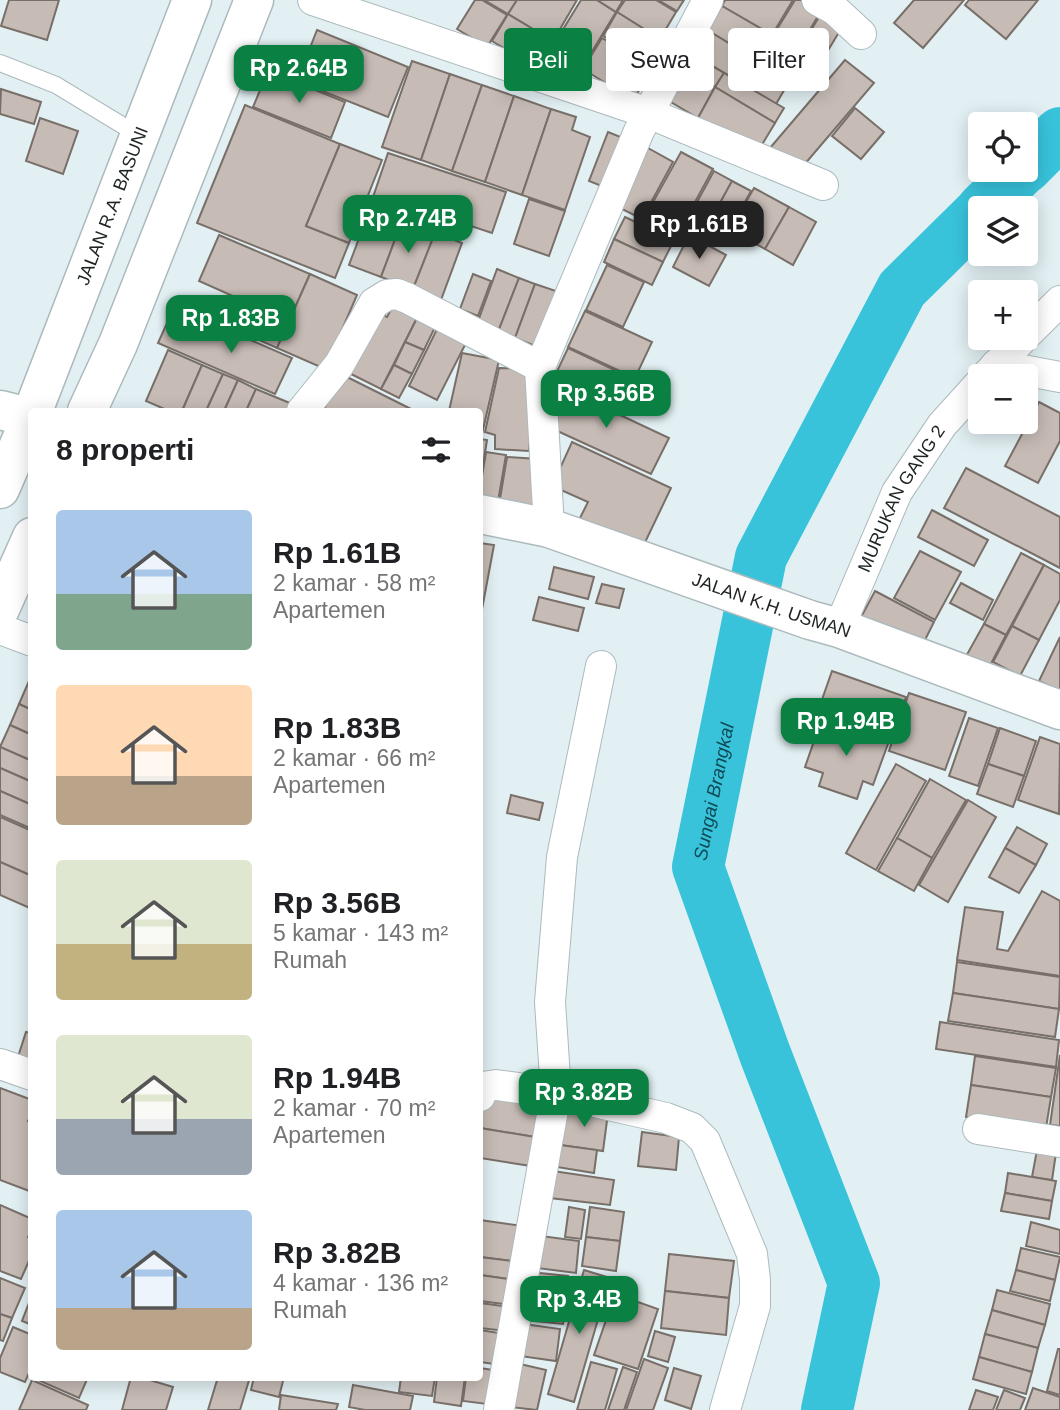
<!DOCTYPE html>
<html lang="id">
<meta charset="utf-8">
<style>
body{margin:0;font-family:Arial,sans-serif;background:#f2f2f2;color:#202124;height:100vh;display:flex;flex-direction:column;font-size:26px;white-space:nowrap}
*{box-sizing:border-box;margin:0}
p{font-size:23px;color:#757577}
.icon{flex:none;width:38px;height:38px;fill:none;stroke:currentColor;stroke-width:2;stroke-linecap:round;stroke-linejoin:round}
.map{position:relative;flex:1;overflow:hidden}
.details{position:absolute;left:28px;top:408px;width:455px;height:973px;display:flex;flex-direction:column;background:#fff;border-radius:7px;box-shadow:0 4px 18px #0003}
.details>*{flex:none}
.hud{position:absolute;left:504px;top:28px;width:450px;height:63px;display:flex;gap:14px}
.fabs{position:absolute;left:968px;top:112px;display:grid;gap:14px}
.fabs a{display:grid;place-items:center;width:70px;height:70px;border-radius:7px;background:#fff;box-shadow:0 4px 18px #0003;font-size:35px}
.price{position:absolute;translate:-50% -60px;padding:0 16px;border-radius:14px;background:#0b8043;color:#fff;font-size:23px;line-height:46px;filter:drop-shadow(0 2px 4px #0008)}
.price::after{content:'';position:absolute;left:50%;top:42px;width:21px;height:16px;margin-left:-10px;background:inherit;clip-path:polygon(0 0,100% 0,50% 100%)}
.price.selected{background:#222;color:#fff}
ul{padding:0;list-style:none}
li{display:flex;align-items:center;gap:21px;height:175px;padding:0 28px}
li span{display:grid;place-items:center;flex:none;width:196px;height:140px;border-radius:7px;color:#555}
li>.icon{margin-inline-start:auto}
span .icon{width:84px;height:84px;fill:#fffc;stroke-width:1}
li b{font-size:30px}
h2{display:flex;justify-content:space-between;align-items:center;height:84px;padding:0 28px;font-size:30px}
.pill{padding:0 24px;border-radius:7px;background:#fff;box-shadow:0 4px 18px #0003;font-size:24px;line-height:63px}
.pill.selected{background:#0b8043;color:#fff}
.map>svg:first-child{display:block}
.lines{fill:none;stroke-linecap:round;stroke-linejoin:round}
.river{stroke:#38c3db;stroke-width:52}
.building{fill:#c6bbb5;stroke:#796f69;stroke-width:2}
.service-casing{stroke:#adbabd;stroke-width:18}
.minor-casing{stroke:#adbabd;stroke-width:32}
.tertiary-casing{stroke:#adbabd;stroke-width:41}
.secondary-casing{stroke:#adbabd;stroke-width:41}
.service{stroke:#fff;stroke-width:16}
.minor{stroke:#fff;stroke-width:30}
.tertiary{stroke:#fff;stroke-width:38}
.secondary{stroke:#fff;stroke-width:38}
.labels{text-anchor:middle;stroke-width:5;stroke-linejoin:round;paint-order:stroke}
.street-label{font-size:18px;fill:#1e2324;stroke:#fff}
.water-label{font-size:19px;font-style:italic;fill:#104a54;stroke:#fff}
</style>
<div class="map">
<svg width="1060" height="1410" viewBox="0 0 1060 1410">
<rect width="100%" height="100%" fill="#e2f0f3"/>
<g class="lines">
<g class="river">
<polyline points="1026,167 1060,133"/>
<polyline points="983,208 1022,170"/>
<path id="s1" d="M827,1410L854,1283L765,1054L698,867L761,557L902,289L980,212"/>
</g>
</g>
<g class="building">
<polygon points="9,0 59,0 47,40 1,26"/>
<polygon points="475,0 482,0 507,15 487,47 457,29"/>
<polygon points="484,0 517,0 508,14"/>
<polygon points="517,0 577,0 553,41 508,14"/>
<polygon points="581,0 597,0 616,12 579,73 548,54"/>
<polygon points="597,0 623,0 616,12"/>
<polygon points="625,0 656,0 676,12 660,39 617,12"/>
<polygon points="658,0 684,0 677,11"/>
<polygon points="725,0 793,0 772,35 722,6"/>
<polygon points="795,0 803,0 821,11 783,75 758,60"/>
<polygon points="914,0 964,0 923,48 894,23"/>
<polygon points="969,0 1038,0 1006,39 965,5"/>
<polygon points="722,6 772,35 757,60 707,30"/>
<polygon points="617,12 660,39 646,61 603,36"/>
<polygon points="822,12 844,24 812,77 790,65"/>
<polygon points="508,14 553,41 537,68 492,41"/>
<polygon points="317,30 408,67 388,117 297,81"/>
<polygon points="707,30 790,80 776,104 693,54"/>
<polygon points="602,38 638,59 633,67 648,76 633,100 583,69"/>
<polygon points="691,54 724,73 715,87 683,68"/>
<polygon points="845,60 874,83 798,172 770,148"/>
<polygon points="412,61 450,74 421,160 382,147"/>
<polygon points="683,68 715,87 698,118 664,98"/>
<polygon points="268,71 345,102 331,138 253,107"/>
<polygon points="724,73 784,108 775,123 715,87"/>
<polygon points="450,74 482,85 452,171 421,160"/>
<polygon points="482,85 514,96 485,182 452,171"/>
<polygon points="715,87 775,123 757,153 698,118"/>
<polygon points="1,89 41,102 34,124 0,114"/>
<polygon points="514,96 551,109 522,195 485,182"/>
<polygon points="245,105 340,144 306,226 349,243 335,278 197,223"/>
<polygon points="855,108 884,132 861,159 832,136"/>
<polygon points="551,109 576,117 572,130 590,137 565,210 522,195"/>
<polygon points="40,118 78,131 63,174 26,161"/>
<polygon points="608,132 628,140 609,189 589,181"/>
<polygon points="340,144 382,160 349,243 306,226"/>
<polygon points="648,148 673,162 642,219 616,206"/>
<polygon points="681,152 713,169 676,237 643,220"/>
<polygon points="388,153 506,192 492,233 468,225 464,238 370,206"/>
<polygon points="714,171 732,181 703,234 685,224"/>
<polygon points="732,181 751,191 722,244 703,234"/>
<polygon points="754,188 789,207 765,249 730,230"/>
<polygon points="529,199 565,211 549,256 514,244"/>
<polygon points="789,207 816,222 793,265 765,249"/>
<polygon points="370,209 402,221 381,277 349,265"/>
<polygon points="625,217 674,240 663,262 614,239"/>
<polygon points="402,221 435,233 413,289 381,277"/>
<polygon points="435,233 462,243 441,300 413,289"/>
<polygon points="219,235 310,274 277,348 241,332 253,305 199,281"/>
<polygon points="689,235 726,255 709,286 673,267"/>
<polygon points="614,239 663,262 652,285 604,262"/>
<polygon points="607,265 644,282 623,327 586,310"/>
<polygon points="497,269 519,278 498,332 477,324"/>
<polygon points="310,274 357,295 325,369 277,348"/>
<polygon points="473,274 491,281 478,316 460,309"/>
<polygon points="519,278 535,284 515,338 498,332"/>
<polygon points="535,284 559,292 538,347 515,338"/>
<polygon points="394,304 418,316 381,389 349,373 379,313 387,317"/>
<polygon points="585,311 652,342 635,378 568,347"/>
<polygon points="418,316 436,325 424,350 405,342"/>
<polygon points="209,322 292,358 275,394 158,343 167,323 203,339"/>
<polygon points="438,327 467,341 437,400 409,386"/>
<polygon points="405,342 424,350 412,374 394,365"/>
<polygon points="568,348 619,372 604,404 553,380"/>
<polygon points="168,350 202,365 182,411 169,411 146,401"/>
<polygon points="462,353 499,360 482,434 480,434 480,411 449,411"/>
<polygon points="202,365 223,374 206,411 182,411"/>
<polygon points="394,365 412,374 399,398 381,389"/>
<polygon points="499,368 534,369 529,451 495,449 495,435 485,432"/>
<polygon points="223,374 238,380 224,411 206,411"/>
<polygon points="341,374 415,411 323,411"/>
<polygon points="238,380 256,389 246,411 224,411"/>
<polygon points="550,382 669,438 651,474 553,429"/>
<polygon points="256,389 297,406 293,411 246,411"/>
<polygon points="1039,402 1060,413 1060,441 1038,483 1005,466"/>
<polygon points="480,439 487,440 480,484"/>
<polygon points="572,442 671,488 639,555 576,526 588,502 552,486"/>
<polygon points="486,452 506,455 496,513 480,510 480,488"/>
<polygon points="507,457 538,459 535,520 497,517"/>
<polygon points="966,468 1060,517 1060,568 944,508"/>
<polygon points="932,510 988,540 974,566 918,537"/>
<polygon points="480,543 494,545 480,620"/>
<polygon points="920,551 961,572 935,620 894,598"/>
<polygon points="1021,553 1044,565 1006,635 984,624"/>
<polygon points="1044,565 1060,574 1060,600 1039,640 1012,626"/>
<polygon points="554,567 594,577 588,599 549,589"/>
<polygon points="961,583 993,600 983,620 950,603"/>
<polygon points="602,584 624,589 619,608 596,603"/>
<polygon points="875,591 934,622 920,650 860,619"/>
<polygon points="539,597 584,608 578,631 533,620"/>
<polygon points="984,624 1006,635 983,679 960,667"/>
<polygon points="1012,626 1039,640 1020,676 993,662"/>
<polygon points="1060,637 1060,691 1039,681"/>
<polygon points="832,671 906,697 891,740 817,714"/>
<polygon points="29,681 32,682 32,710 19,704"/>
<polygon points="909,693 966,712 945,770 889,751"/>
<polygon points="19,704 32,710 32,735 10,725"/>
<polygon points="822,718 889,741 873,785 863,781 857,799 819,786 823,773 805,767"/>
<polygon points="969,718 998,728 978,786 949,776"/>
<polygon points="10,725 32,735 32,761 0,747"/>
<polygon points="1000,728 1036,741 1024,776 988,764"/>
<polygon points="1040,737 1060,744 1059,814 1018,800"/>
<polygon points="0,747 32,761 32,782 0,768"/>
<polygon points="896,764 926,781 876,870 846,853"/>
<polygon points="988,764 1024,776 1013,807 977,794"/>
<polygon points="0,768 32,782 32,805 0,791"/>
<polygon points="930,779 966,800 932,858 897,838"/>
<polygon points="0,791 32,805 32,829 0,815"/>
<polygon points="511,795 543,803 539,820 507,813"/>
<polygon points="968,800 996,817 948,902 919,885"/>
<polygon points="0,817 32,831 32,876 0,862"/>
<polygon points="1017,827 1047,844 1036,865 1005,848"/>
<polygon points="897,838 932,858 914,891 878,871"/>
<polygon points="1005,848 1036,865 1019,893 989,877"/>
<polygon points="0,862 32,876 32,909 0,895"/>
<polygon points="1042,891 1060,901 1060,976 957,960 965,907 1003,912 997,949 1008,951"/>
<polygon points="957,962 1060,977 1059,1009 953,993"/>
<polygon points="953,993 1059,1009 1055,1037 948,1021"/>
<polygon points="940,1022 1059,1040 1056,1067 936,1049"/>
<polygon points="26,1032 32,1033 32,1064 17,1060"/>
<polygon points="1060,1055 1060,1126 1050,1125"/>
<polygon points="975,1056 1056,1068 1051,1097 971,1085"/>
<polygon points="971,1085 1051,1097 1046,1128 966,1117"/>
<polygon points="0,1088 32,1100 32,1113 28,1121 32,1122 32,1192 0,1180"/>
<polygon points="484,1091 541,1100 535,1137 480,1128"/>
<polygon points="566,1107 608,1113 603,1151 560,1145"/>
<polygon points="480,1128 535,1137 531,1166 480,1158"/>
<polygon points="642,1132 679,1137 676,1170 638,1166"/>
<polygon points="560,1145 597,1150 594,1173 557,1167"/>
<polygon points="1037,1150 1056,1153 1052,1180 1032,1177"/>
<polygon points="553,1171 614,1180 610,1205 550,1198"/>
<polygon points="1008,1173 1056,1181 1052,1201 1005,1193"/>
<polygon points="1005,1193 1052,1201 1049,1219 1001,1211"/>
<polygon points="0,1205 32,1219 32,1230 28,1237 32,1239 32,1254 21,1279 0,1271"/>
<polygon points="569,1207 585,1210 581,1239 565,1237"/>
<polygon points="590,1207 624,1212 620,1241 586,1237"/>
<polygon points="480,1220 523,1226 519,1262 480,1257"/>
<polygon points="1031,1222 1060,1230 1060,1254 1026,1246"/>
<polygon points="541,1236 579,1241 576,1273 537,1268"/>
<polygon points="586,1237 620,1241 616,1271 582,1266"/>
<polygon points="1021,1248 1060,1257 1055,1280 1016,1270"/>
<polygon points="669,1254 734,1261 729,1298 665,1291"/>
<polygon points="480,1257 519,1262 516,1280 480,1275"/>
<polygon points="584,1270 610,1278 574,1402 548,1394"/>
<polygon points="1016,1270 1055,1280 1050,1301 1010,1291"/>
<polygon points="530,1272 568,1276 566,1303 528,1299"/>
<polygon points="480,1275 516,1280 513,1305 480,1301"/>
<polygon points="0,1278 25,1288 12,1318 0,1314"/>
<polygon points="997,1290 1050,1304 1045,1325 992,1310"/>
<polygon points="665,1291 729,1298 726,1335 661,1328"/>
<polygon points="615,1294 658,1309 638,1369 594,1355"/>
<polygon points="32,1295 32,1325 22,1321"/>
<polygon points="528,1299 566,1303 563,1324 525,1320"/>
<polygon points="480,1303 510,1307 506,1331 480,1328"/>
<polygon points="992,1310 1045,1325 1038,1348 985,1334"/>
<polygon points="0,1314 12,1318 3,1341 0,1340"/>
<polygon points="524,1324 560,1329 556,1361 520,1356"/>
<polygon points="13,1327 32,1335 32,1366 25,1382 0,1372 0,1358"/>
<polygon points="480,1330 505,1334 501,1365 480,1362"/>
<polygon points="655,1331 675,1337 668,1362 648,1356"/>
<polygon points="985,1334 1038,1348 1032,1372 979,1357"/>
<polygon points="1058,1349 1060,1349 1060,1395 1047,1391"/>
<polygon points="979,1357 1032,1372 1026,1394 973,1379"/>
<polygon points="644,1359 668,1368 653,1410 626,1410"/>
<polygon points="591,1362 617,1369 605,1410 577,1410"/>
<polygon points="520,1364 546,1370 537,1410 510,1407"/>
<polygon points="623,1367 637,1372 624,1410 608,1410"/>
<polygon points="480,1368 500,1371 495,1405 463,1401 466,1377 480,1377"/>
<polygon points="674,1368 701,1376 691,1409 665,1400"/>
<polygon points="39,1377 88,1377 79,1398 38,1380"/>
<polygon points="131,1377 140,1377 173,1387 166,1410 122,1410"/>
<polygon points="218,1377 250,1377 240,1410 208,1410"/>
<polygon points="254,1377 284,1377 279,1397 251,1390"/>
<polygon points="401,1377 435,1377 432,1396 399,1392"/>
<polygon points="437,1377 465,1377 461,1406 434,1402"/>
<polygon points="32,1380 88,1405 86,1410 19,1410"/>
<polygon points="353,1385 413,1396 410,1410 365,1410 349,1407"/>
<polygon points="1033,1388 1060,1397 1060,1410 1025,1410"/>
<polygon points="976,1390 998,1397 993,1410 969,1410"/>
<polygon points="1004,1390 1025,1398 1020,1410 996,1410"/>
<polygon points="281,1395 338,1404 336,1410 279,1410"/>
</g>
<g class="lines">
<defs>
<polyline id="service" points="0,63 56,85 140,136"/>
<g id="minor">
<polyline points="313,0 648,113 823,185"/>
<polyline points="817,0 835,10 861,34"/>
<polyline points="1026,335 1060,301"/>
<polyline points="996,365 1060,377"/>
<polyline points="986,376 1023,338"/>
<polyline points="302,411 339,365 374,303 387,295 397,294 407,298 540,367"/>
<polyline points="549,528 540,367 639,131 708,0"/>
<path id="s2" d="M839,628L897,492L942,425L980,383"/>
<polyline points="0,629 32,641"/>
<polyline points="0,1064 32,1075"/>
<polyline points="480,1096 482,1087 496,1085 556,1093 666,1118 692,1128 705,1141 752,1254 755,1280 755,1306 725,1410"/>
<polyline points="978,1129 1060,1142"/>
<polyline points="499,1410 556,1093 550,1002 562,857 601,666"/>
</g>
<g id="tertiary">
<polyline points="0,410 32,418"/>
<path id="s3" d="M480,514L549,528L810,620L839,628L1060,710"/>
</g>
<g id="secondary">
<path id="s4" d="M33,411L192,0"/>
<polyline points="87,411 118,344 254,0"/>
<polyline points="0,489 32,415"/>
<polyline points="0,609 32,537"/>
</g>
</defs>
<use href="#service" class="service-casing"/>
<use href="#minor" class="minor-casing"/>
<use href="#tertiary" class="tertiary-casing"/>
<use href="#secondary" class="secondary-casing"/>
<use href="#service" class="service"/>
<use href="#minor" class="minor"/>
<use href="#tertiary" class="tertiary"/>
<use href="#secondary" class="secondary"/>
</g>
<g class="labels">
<g class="street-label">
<text dy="6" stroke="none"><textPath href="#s4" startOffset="220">JALAN R.A. BASUNI</textPath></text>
<text dy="6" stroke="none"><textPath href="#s2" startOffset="144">MURUKAN GANG 2</textPath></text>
<text dy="6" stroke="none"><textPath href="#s3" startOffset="306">JALAN K.H. USMAN</textPath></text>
</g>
<g class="water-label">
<text dy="7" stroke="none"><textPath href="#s1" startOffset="651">Sungai Brangkal</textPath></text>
</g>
</g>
</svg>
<div class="fabs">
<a><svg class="icon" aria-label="locate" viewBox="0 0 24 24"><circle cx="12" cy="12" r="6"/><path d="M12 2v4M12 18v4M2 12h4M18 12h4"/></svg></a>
<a><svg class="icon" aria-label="layers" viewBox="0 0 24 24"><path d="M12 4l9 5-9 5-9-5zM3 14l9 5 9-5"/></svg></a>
<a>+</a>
<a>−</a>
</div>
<b class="price" style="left:299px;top:105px">Rp 2.64B</b>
<b class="price" style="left:408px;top:255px">Rp 2.74B</b>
<b class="price selected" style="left:699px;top:261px">Rp 1.61B</b>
<b class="price" style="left:231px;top:355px">Rp 1.83B</b>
<b class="price" style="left:606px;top:430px">Rp 3.56B</b>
<b class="price" style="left:846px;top:758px">Rp 1.94B</b>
<b class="price" style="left:584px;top:1129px">Rp 3.82B</b>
<b class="price" style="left:579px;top:1336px">Rp 3.4B</b>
<div class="hud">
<a class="pill selected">Beli</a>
<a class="pill">Sewa</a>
<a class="pill">Filter</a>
</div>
<section class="details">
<h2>8 properti<svg class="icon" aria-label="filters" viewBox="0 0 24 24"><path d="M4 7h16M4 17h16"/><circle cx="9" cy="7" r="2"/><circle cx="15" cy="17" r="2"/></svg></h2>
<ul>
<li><span style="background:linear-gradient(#a9c7e8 60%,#7fa58c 0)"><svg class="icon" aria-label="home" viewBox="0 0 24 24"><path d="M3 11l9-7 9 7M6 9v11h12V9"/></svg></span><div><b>Rp 1.61B</b><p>2 kamar · 58 m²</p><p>Apartemen</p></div></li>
<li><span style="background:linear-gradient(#ffd9b3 65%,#b9a48a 0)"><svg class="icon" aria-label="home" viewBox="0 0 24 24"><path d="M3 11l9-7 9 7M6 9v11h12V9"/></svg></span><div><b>Rp 1.83B</b><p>2 kamar · 66 m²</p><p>Apartemen</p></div></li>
<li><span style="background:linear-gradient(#dfe7d0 60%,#c2b280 0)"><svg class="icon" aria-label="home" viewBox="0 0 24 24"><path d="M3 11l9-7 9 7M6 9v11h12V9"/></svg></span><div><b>Rp 3.56B</b><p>5 kamar · 143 m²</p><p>Rumah</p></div></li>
<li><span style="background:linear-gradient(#dfe7d0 60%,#9aa5b1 0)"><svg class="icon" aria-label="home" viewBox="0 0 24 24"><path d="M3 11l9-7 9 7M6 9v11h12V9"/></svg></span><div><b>Rp 1.94B</b><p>2 kamar · 70 m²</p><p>Apartemen</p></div></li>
<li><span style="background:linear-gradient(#a9c7e8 70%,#b9a48a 0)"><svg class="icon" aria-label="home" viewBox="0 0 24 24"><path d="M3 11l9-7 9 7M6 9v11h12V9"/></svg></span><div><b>Rp 3.82B</b><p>4 kamar · 136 m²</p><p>Rumah</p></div></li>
</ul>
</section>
</div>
